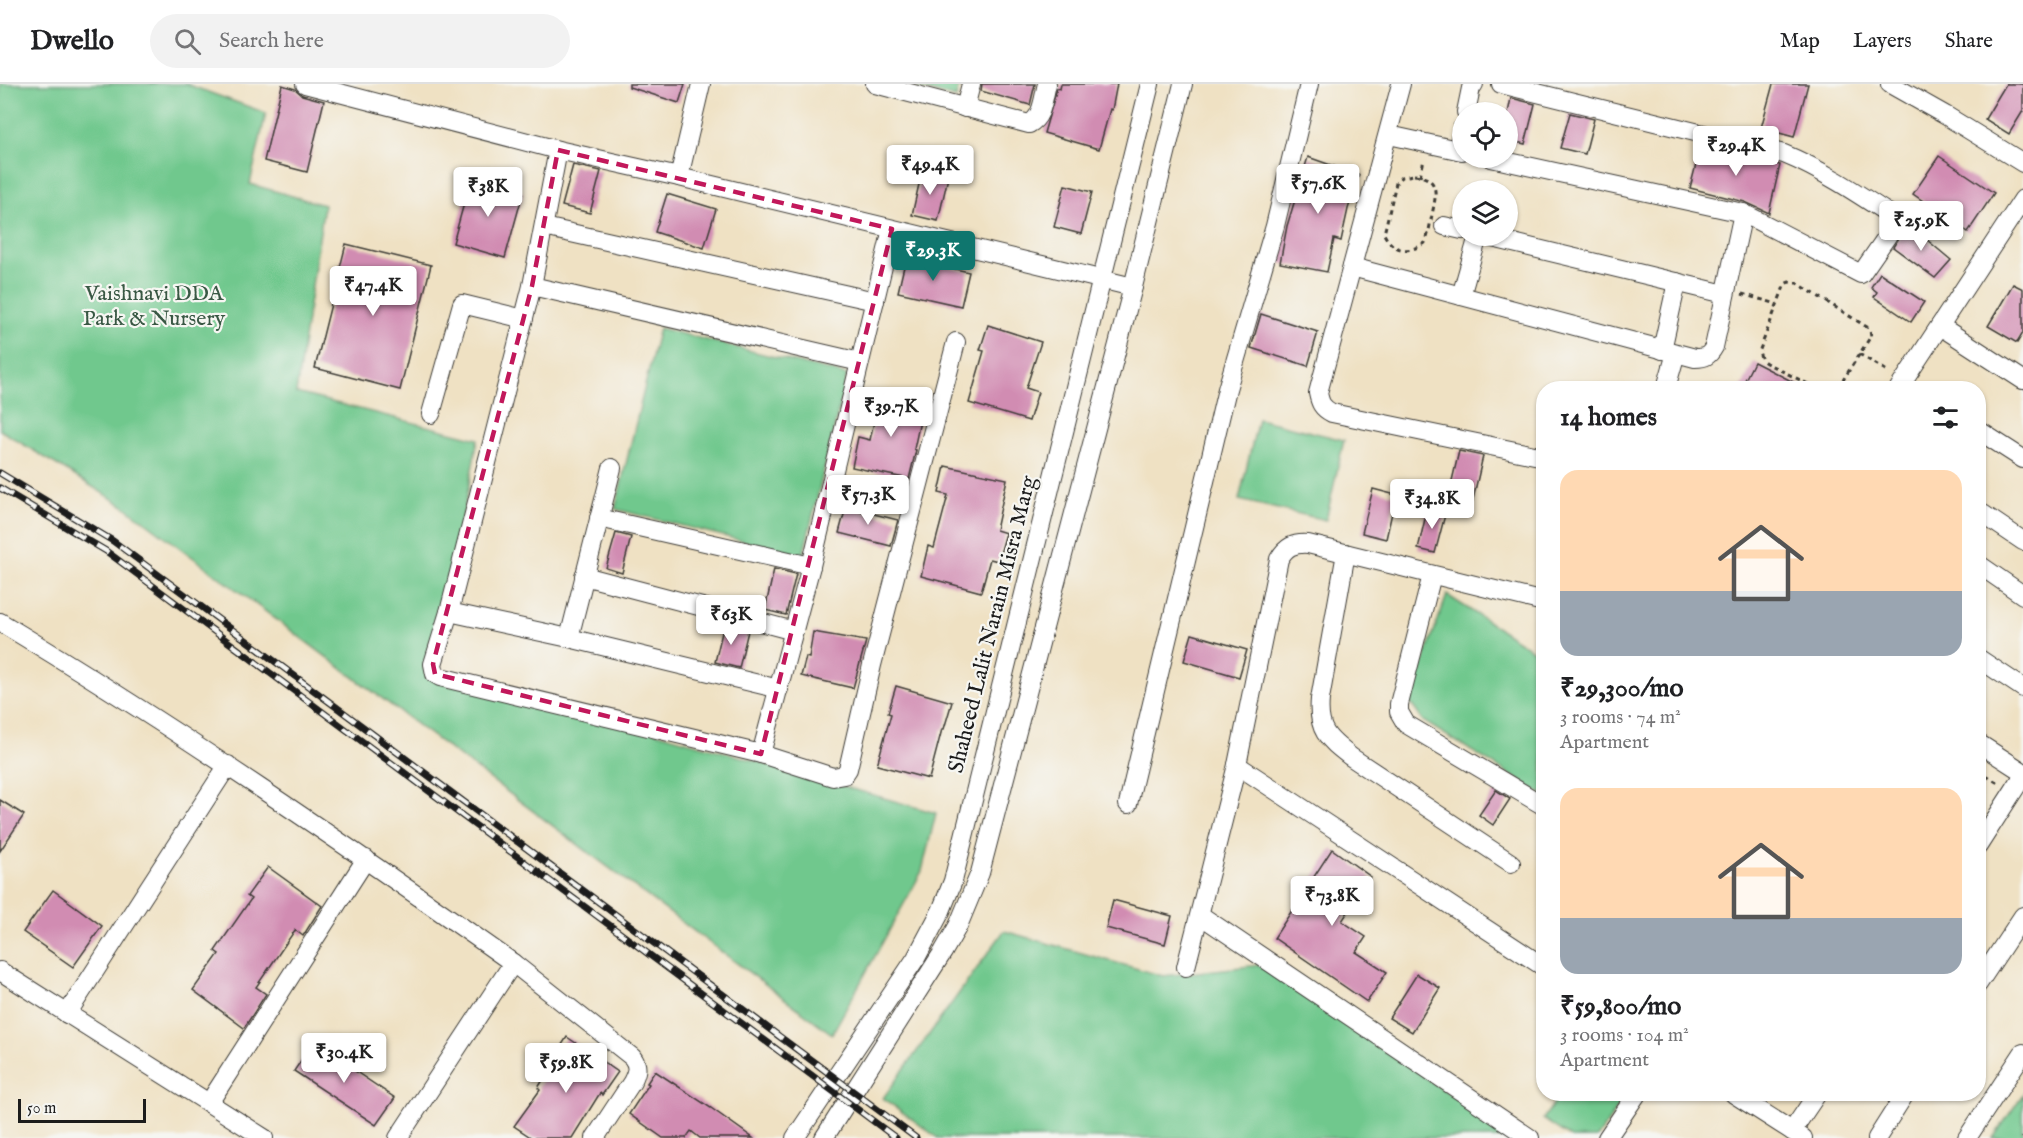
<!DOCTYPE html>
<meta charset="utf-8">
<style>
body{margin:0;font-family:"IM FELL English",serif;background:#f2f2f2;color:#202124;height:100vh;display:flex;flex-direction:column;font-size:22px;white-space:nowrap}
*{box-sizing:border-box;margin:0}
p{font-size:20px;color:#757577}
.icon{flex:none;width:33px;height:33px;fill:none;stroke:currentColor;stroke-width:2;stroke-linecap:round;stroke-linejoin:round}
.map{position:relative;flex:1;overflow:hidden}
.drawer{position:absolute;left:1536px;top:297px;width:450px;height:720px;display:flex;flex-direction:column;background:#fff;border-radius:24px;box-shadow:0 2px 4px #0004}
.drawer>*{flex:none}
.fabs{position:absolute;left:1452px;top:18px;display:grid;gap:12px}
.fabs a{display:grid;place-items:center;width:66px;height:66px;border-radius:50%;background:#fff;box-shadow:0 2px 4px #0004;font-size:30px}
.scale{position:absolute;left:18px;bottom:15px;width:128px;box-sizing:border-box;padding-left:6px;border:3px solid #1c1c1c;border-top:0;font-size:16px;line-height:21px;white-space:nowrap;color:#1c1c1c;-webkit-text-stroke:4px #f6f6f2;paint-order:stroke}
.price{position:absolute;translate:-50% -51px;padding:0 14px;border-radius:6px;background:#fff;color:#222;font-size:20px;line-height:39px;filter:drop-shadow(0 2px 3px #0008)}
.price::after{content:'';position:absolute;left:50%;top:36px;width:18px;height:14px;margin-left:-9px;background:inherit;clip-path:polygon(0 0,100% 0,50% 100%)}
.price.current{background:#0f766e;color:#fff}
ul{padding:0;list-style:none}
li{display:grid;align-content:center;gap:12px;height:318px;padding:0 24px}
li span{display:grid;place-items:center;height:186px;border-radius:18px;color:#555}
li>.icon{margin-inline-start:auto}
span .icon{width:108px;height:108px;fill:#fffc;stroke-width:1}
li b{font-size:26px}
h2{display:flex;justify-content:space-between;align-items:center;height:72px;padding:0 24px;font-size:26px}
header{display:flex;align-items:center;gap:36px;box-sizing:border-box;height:84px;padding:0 30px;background:#fff;border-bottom:2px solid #e0e0e0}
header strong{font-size:28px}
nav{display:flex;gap:33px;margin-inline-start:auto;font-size:21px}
.search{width:420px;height:54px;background:#f2f2f2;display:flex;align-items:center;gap:15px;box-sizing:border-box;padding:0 21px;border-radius:33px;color:#757577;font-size:22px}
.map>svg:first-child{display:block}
.green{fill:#70c88d;stroke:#467254;stroke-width:1.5}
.building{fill:#d18cb2}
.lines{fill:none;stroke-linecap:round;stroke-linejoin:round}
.minor-casing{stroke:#3c3a35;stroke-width:20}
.path{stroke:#3c3a35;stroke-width:3;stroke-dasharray:4.5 4.5;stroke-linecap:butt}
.minor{stroke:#fff;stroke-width:18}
.rail-casing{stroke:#1c1c1c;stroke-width:7}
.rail{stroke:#f6f6f2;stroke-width:4.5;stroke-dasharray:14;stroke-linecap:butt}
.marked{fill:none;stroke:#c2185b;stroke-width:4.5;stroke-dasharray:12 8;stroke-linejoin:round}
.labels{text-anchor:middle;stroke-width:4.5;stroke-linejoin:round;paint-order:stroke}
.park-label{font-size:22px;fill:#395844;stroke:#f6f6f2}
.street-label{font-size:22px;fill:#1c1c1c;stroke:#f6f6f2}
</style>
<header>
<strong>Dwello</strong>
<div class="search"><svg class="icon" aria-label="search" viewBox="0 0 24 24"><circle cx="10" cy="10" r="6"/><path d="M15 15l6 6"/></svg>Search here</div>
<nav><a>Map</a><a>Layers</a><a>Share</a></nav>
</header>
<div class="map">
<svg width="2023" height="1054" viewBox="0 0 2023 1054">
<rect width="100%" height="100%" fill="#f6f6f2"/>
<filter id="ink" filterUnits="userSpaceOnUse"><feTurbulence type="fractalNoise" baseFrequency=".0167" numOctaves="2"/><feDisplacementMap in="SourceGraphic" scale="12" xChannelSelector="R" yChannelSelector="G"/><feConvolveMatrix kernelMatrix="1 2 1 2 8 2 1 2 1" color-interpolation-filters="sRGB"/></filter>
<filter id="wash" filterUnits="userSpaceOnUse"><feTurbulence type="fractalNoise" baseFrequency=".008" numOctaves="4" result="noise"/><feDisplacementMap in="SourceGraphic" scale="24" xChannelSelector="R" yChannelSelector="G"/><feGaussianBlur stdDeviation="1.35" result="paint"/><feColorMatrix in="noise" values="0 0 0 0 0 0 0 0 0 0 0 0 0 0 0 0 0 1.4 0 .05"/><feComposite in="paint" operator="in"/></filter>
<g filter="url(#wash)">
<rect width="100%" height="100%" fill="#efe1c3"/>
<g class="green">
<polygon points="0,0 186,0 266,29 250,100 324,121 296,309 478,355 433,584 936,729 922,787 832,950 124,422 0,346"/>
<polygon points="902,0 959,0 956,14"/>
<polygon points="659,244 847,291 803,472 615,425"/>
<polygon points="1258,335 1344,356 1326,436 1239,416"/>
<polygon points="1447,511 1543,573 1543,711 1423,637 1409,617"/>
<polygon points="1004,847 1163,892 1259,881 1515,1054 938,1054 883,1014"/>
<polygon points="1560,1010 1627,1010 1597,1054 1571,1054 1543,1035"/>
<polygon points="2023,1010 2023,1054 1993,1054"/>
</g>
<g id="blocks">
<g class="building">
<polygon points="629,0 685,0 679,19 629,3"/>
<polygon points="982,0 1035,0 1030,21 981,7"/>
<polygon points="1061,0 1117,0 1112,26 1110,25 1099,65 1044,49 1057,4 1060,5"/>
<polygon points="1773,0 1808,0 1794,53 1761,44"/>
<polygon points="2006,0 2023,0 2023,27 2009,50 1985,35"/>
<polygon points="282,1 295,5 302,11 324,17 307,88 264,77"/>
<polygon points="1511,14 1535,20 1525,60 1508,56 1508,29"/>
<polygon points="1570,29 1594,35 1585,70 1560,64"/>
<polygon points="1701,61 1780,81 1769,129 1745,118 1690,104"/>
<polygon points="1939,72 1994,109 1968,148 1913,110"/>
<polygon points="1308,73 1359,91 1348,125 1341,157 1334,155 1327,188 1280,179 1287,142"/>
<polygon points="573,81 601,87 590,129 562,122"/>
<polygon points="922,87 948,93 938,137 912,131"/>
<polygon points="471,94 523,109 505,174 453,159"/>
<polygon points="1065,101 1092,108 1081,150 1054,143"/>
<polygon points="667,110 716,125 704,164 655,148"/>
<polygon points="1908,140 1951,176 1935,194 1893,163"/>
<polygon points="346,160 431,181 400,306 315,284"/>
<polygon points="906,174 969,188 961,222 898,208"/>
<polygon points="1880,189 1924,218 1911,238 1874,213 1877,208 1871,203"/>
<polygon points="2013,200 2023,205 2023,249 2017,259 1988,242"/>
<polygon points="1261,230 1318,248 1308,282 1251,264"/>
<polygon points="988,241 1041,258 1026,304 1038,308 1029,337 969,319 984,267 980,266"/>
<polygon points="1754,278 1805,304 1741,304"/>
<polygon points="880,309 924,318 914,365 916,366 909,395 852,383 858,353 870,356"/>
<polygon points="1459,367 1483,372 1471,424 1447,418"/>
<polygon points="945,382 1007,395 996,446 1006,449 998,477 990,475 981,508 921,492 928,462 934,464 948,411 939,409"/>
<polygon points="1373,405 1396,411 1386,455 1362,449"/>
<polygon points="1428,422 1446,427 1435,469 1418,465"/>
<polygon points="846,423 898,436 891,462 839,449"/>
<polygon points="616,449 631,453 622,489 606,484"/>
<polygon points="774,485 796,490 786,531 765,526"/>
<polygon points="724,540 748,547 739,584 715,578"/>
<polygon points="813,548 866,557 853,604 801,592 806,573 809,574"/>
<polygon points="1192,550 1247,566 1239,593 1184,577"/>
<polygon points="896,602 952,618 944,645 942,645 929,695 877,681 891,630 888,629"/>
<polygon points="1496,706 1510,715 1493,741 1479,731"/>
<polygon points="0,716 24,731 0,767"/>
<polygon points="1332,765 1371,793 1342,837 1366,853 1356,868 1387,888 1367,918 1274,854"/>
<polygon points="268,783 322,822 303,852 295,846 256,903 266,910 244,944 193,906 219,870 215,867 251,815 247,812"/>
<polygon points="53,806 102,842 73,883 23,848"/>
<polygon points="1113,816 1172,832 1165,860 1106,844"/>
<polygon points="1417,890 1440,904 1412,948 1389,934"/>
<polygon points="567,953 618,988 602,1011 600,1009 572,1054 532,1054 514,1042 540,1006 538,1004 554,978 552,976"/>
<polygon points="313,959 395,1014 376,1041 294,987"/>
<polygon points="655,987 711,1024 753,1054 700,1054 691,1047 686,1054 663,1054 629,1030 649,1000 647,999"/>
</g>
</g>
</g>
<g filter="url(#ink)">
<use href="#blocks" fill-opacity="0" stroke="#3c3a35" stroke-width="1.5"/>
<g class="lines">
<defs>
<g id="minor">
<polyline points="305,0 558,66 679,93 1133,203"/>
<path d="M875,0L1029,40C1043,33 1043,14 1047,0"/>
<path d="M1401,0L1318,309C1320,319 1322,324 1332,329L1544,373"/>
<polyline points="1890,0 1945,31 2023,79"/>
<polyline points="965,24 971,0"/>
<polyline points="1466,28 1471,4 1474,0"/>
<polyline points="1389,51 1462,67"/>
<polyline points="558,66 532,202 449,528 433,580 435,590 440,593 761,670 833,693 844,691 848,685 872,581 956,258"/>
<polyline points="1458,66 1462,45"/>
<path d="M1491,74L1743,129L1861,190L1897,138L1895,134C1860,111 1823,86 1784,70L1501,0"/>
<polyline points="679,93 701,0"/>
<polyline points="1444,142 1462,146"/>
<polyline points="544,143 875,217"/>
<polyline points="1484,152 1725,210"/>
<path d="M1352,183L1695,274C1705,274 1709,272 1714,263L1743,129"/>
<polyline points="532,202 860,278"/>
<polyline points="1461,212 1478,152"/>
<polyline points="1940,242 2023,296"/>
<polyline points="1662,266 1677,198"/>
<polyline points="1666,304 1676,269"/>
<polyline points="1899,304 2023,115"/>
<polyline points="431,330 462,220 524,235"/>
<polyline points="1978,346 2023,375"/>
<polyline points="1983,430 2023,457"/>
<polyline points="599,434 811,482"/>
<path d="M1346,469L1320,615C1317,647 1328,655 1351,673L1511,779"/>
<polyline points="1978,480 2023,511"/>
<polyline points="1432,491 1399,620 1399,628 1406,640 1544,722"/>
<polyline points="584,492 794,547"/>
<polyline points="449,528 569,554 779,605"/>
<path d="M0,538C176,644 345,760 513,879L398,1054"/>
<polyline points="569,554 612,384"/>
<polyline points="1978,574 2023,604"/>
<polyline points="1978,659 2023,688"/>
<polyline points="761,670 811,482 892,145"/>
<polyline points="1237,681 1544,883"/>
<polyline points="1128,720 1227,305 1275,142 1309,0"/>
<polyline points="1978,762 2023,692"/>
<polyline points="1200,831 1530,1054"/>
<path d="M513,879L632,973C639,982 637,988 632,998L595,1054"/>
<path d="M1186,883L1237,681L1279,475C1286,463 1293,459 1308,460L1544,518"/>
<polyline points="0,887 264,1054"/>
<polyline points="1978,900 2023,832"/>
<polyline points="67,930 228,681"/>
<polyline points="1734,1010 1803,1054"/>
<polyline points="209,1019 366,775"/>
<polyline points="1792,1047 1817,1010"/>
<polyline points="795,1054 916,874 941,827 953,797 1150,0"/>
<polyline points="824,1054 943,868 958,842 980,789 1133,203 1183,0"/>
<polyline points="1607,1054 1637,1010"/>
<polyline points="1877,1054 1905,1010"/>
<polyline points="1967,1054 2023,969"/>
</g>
</defs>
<use href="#minor" class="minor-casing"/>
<g class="path">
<path d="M1414,91C1441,94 1436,111 1432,131C1430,140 1429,150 1425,159C1409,170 1393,168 1384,150L1396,99L1401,93Z"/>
<polyline points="1420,92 1424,76"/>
<polyline points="1742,210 1777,220"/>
<polyline points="1859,270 1889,288"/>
<polyline points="1816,304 1766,279 1762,276 1759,268 1785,200 1789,198 1797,199 1870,245 1871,252 1838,304"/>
<polyline points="1978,687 2000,700"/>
<polyline points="2023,1054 2023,1053"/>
</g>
<use href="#minor" class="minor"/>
<defs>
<g id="rail">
<polyline points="0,389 113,457 916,1054"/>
<polyline points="0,404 106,467 896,1054"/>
</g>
</defs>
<use href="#rail" class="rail-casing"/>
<use href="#rail" class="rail"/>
</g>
</g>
<path class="marked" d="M558,66L892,145L761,670L435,590L433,580L532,202Z"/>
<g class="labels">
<g class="park-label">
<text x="154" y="216">Vaishnavi DDA<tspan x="154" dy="25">Park &amp; Nursery</tspan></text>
</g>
<g class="street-label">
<text transform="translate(991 540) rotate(-76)" y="8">Shaheed Lalit Narain Misra Marg</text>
</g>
</g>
</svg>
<div class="fabs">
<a><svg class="icon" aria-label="locate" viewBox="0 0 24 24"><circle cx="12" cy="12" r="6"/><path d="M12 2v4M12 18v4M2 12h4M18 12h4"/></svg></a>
<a><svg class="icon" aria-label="layers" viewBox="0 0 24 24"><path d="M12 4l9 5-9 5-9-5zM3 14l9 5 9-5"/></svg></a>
</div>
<div class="scale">50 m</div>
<b class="price" style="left:1736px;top:93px">₹29.4K</b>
<b class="price" style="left:930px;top:112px">₹49.4K</b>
<b class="price" style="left:1318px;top:131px">₹57.6K</b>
<b class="price" style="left:488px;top:134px">₹38K</b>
<b class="price" style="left:1921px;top:168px">₹25.9K</b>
<b class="price current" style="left:933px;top:198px">₹29.3K</b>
<b class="price" style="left:373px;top:233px">₹47.4K</b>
<b class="price" style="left:891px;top:354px">₹39.7K</b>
<b class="price" style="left:868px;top:442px">₹57.3K</b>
<b class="price" style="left:1432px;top:446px">₹34.8K</b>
<b class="price" style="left:731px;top:562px">₹63K</b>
<b class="price" style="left:1332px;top:843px">₹73.8K</b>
<b class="price" style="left:344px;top:1000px">₹30.4K</b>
<b class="price" style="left:566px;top:1010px">₹59.8K</b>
<section class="drawer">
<h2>14 homes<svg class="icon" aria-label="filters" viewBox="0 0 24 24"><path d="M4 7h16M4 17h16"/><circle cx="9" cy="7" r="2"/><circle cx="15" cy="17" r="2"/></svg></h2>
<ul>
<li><span style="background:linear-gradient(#ffd9b3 65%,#9aa5b1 0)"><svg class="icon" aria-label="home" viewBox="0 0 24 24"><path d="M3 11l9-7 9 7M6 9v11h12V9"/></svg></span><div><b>₹29,300/mo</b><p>3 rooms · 74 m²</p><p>Apartment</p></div></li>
<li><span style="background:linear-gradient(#ffd9b3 70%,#9aa5b1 0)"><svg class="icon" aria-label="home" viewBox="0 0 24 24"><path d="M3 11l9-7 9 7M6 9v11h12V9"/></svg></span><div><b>₹59,800/mo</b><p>3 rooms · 104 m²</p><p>Apartment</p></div></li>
</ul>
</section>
</div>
